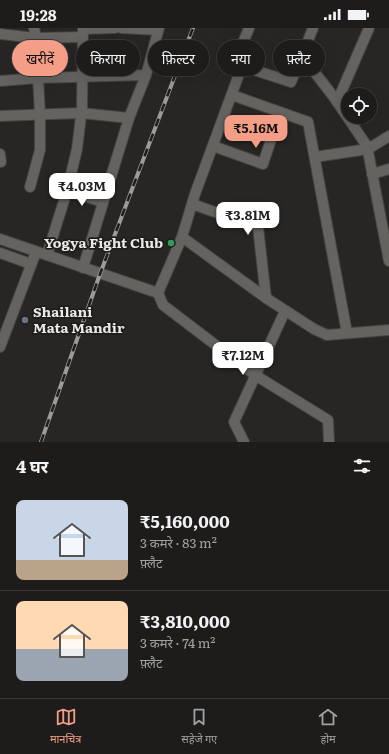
<!DOCTYPE html>
<html lang="hi">
<meta charset="utf-8">
<style>
body{margin:0;font-family:Literata,"Noto Sans Devanagari",serif;background:#252524;color:#f1f3f6;height:100vh;display:flex;flex-direction:column;font-size:15px;white-space:nowrap}
*{box-sizing:border-box;margin:0}
p{font-size:13px;color:#a0a1a3}
.icon{flex:none;width:22px;height:22px;fill:none;stroke:currentColor;stroke-width:2;stroke-linecap:round;stroke-linejoin:round}
.map{position:relative;height:414px;overflow:hidden}
.details{display:flex;flex-direction:column;background:#1d1c1b;flex:1}
.details>*{flex:none}
.hud{position:absolute;left:12px;top:12px;width:365px;height:36px;display:flex;gap:8px}
.fabs{position:absolute;left:341px;top:60px;display:grid;gap:8px}
.fabs a{display:grid;place-items:center;width:36px;height:36px;border-radius:50%;background:#1d1c1b;box-shadow:0 4px 16px #0002,0 0 0 1px #3b3a3a;font-size:20px}
.price{position:absolute;translate:-50% -34px;padding:0 9px;border-radius:8px;background:#fff;color:#222;font-size:13px;line-height:26px;filter:drop-shadow(0 1px 2px #0008)}
.price::after{content:'';position:absolute;left:50%;top:24px;width:12px;height:9px;margin-left:-6px;background:inherit;clip-path:polygon(0 0,100% 0,50% 100%)}
.price.selected{background:#f49e88;color:#111}
ul{padding:0;list-style:none}
li{display:flex;align-items:center;gap:12px;height:100px;padding:0 16px}
li+li{border-top:1px solid #3b3a3a}
li span{display:grid;place-items:center;flex:none;width:112px;height:80px;border-radius:8px;color:#555}
li>.icon{margin-inline-start:auto}
span .icon{width:48px;height:48px;fill:#fffc;stroke-width:1}
li b{font-size:17px}
h2{display:flex;justify-content:space-between;align-items:center;height:48px;padding:0 16px;font-size:17px}
.pill{padding:0 14px;border-radius:18px;background:#1d1c1b;box-shadow:0 4px 16px #0002,0 0 0 1px #3b3a3a;font-size:14px;line-height:36px}
.pill.selected{background:#f49e88;color:#111}
.status{display:flex;justify-content:space-between;align-items:center;height:28px;padding:0 20px;background:#1d1c1b;direction:ltr}
.status svg{height:11px;fill:currentColor}
.tab-bar{display:flex;justify-content:space-around;align-items:center;height:56px;border-top:1px solid #3b3a3a;background:#1d1c1b;font-size:11px;color:#a0a1a3}
.tab-bar a{display:grid;justify-items:center;gap:2px}
.tab-bar .selected{color:#f49e88}
.map>svg:first-child{display:block}
.lines{fill:none;stroke-linecap:round;stroke-linejoin:round}
.minor-casing{stroke:#444342;stroke-width:12}
.minor{stroke:#646360;stroke-width:10}
.rail-casing{stroke:#9c9b9a;stroke-width:4}
.rail{stroke:#1e1d1b;stroke-width:2.5;stroke-dasharray:8;stroke-linecap:butt}
.leisure-dot{fill:#2e9e5b;stroke:#1e1d1b;stroke-width:1.5}
.worship-dot{fill:#6b7280;stroke:#1e1d1b;stroke-width:1.5}
.labels{text-anchor:middle;stroke-width:3.5;stroke-linejoin:round;paint-order:stroke}
.poi-label{font-size:14px;font-weight:bold;fill:#eae9e8;stroke:#1e1d1b;text-anchor:end}
</style>
<div class="status"><b>19:28</b><svg viewBox="0 0 49 12"><path d="M0 12V9h3v3zM5 12V6h3v6zM10 12V3h3v9zM15 12V0h3v12zM26 1h20v11H26zM47 4h2v5h-2z"/></svg></div>
<div class="map">
<svg width="389" height="414" viewBox="0 0 389 414">
<rect width="100%" height="100%" fill="#272624"/>
<g class="lines">
<defs>
<g id="minor">
<polyline points="121,0 158,2"/>
<polyline points="83,1 115,0"/>
<polyline points="0,6 36,10 82,9"/>
<polyline points="302,28 333,68 367,118 389,233"/>
<polyline points="242,38 291,54 302,28 313,0"/>
<polyline points="0,53 38,50 146,47"/>
<polyline points="232,67 308,94 347,305"/>
<polyline points="337,74 369,0"/>
<polyline points="0,88 81,85 129,90"/>
<polyline points="213,118 263,136 280,84"/>
<polyline points="0,126 1,134"/>
<polyline points="315,129 368,121 389,108"/>
<polyline points="372,146 389,141"/>
<polyline points="30,159 40,122 40,87 36,10 34,0"/>
<polyline points="67,163 103,174"/>
<polyline points="192,176 258,199 266,270"/>
<polyline points="182,209 195,166 242,38 240,22 249,0"/>
<polyline points="0,211 158,265 182,209 266,270 314,301 327,307 389,302"/>
<polyline points="0,225 31,236"/>
<polyline points="47,227 67,163 77,121 82,80 83,0"/>
<polyline points="83,240 129,90 146,47 159,0"/>
<polyline points="158,265 163,277 255,347 328,392 329,414"/>
<polyline points="0,319 36,224"/>
<polyline points="244,414 234,394 285,283"/>
</g>
</defs>
<use href="#minor" class="minor-casing"/>
<use href="#minor" class="minor"/>
<defs>
<polyline id="rail" points="41,414 100,246 193,0"/>
</defs>
<use href="#rail" class="rail-casing"/>
<use href="#rail" class="rail"/>
</g>
<circle class="leisure-dot" cx="171" cy="215" r="4"/>
<circle class="worship-dot" cx="25" cy="292" r="4"/>
<g class="labels">
<g class="poi-label">
<text x="163" y="220">Yogya Fight Club</text>
<text x="33" y="289" text-anchor="start">Shailani<tspan x="33" dy="16">Mata Mandir</tspan></text>
</g>
</g>
</svg>
<div class="fabs">
<a><svg class="icon" aria-label="locate" viewBox="0 0 24 24"><circle cx="12" cy="12" r="6"/><path d="M12 2v4M12 18v4M2 12h4M18 12h4"/></svg></a>
</div>
<b class="price selected" style="left:256px;top:121px">₹5.16M</b>
<b class="price" style="left:82px;top:179px">₹4.03M</b>
<b class="price" style="left:248px;top:208px">₹3.81M</b>
<b class="price" style="left:243px;top:348px">₹7.12M</b>
<div class="hud">
<a class="pill selected">खरीदें</a>
<a class="pill">किराया</a>
<a class="pill">फ़िल्टर</a>
<a class="pill">नया</a>
<a class="pill">फ़्लैट</a>
</div>
</div>
<section class="details">
<h2>4 घर<svg class="icon" aria-label="filters" viewBox="0 0 24 24"><path d="M4 7h16M4 17h16"/><circle cx="9" cy="7" r="2"/><circle cx="15" cy="17" r="2"/></svg></h2>
<ul>
<li><span style="background:linear-gradient(#c9d6e8 75%,#b9a48a 0)"><svg class="icon" aria-label="home" viewBox="0 0 24 24"><path d="M3 11l9-7 9 7M6 9v11h12V9"/></svg></span><div><b>₹5,160,000</b><p>3 कमरे · 83 m²</p><p>फ़्लैट</p></div></li>
<li><span style="background:linear-gradient(#ffd9b3 60%,#9aa5b1 0)"><svg class="icon" aria-label="home" viewBox="0 0 24 24"><path d="M3 11l9-7 9 7M6 9v11h12V9"/></svg></span><div><b>₹3,810,000</b><p>3 कमरे · 74 m²</p><p>फ़्लैट</p></div></li>
</ul>
</section>
<nav class="tab-bar">
<a class="selected"><svg class="icon" aria-label="map" viewBox="0 0 24 24"><path d="M3 6l6-2 6 2 6-2v14l-6 2-6-2-6 2zM9 4v14M15 6v14"/></svg>मानचित्र</a>
<a><svg class="icon" aria-label="saved" viewBox="0 0 24 24"><path d="M7 4h10v16l-5-4-5 4z"/></svg>सहेजे गए</a>
<a><svg class="icon" aria-label="home" viewBox="0 0 24 24"><path d="M3 11l9-7 9 7M6 9v11h12V9"/></svg>होम</a>
</nav>
